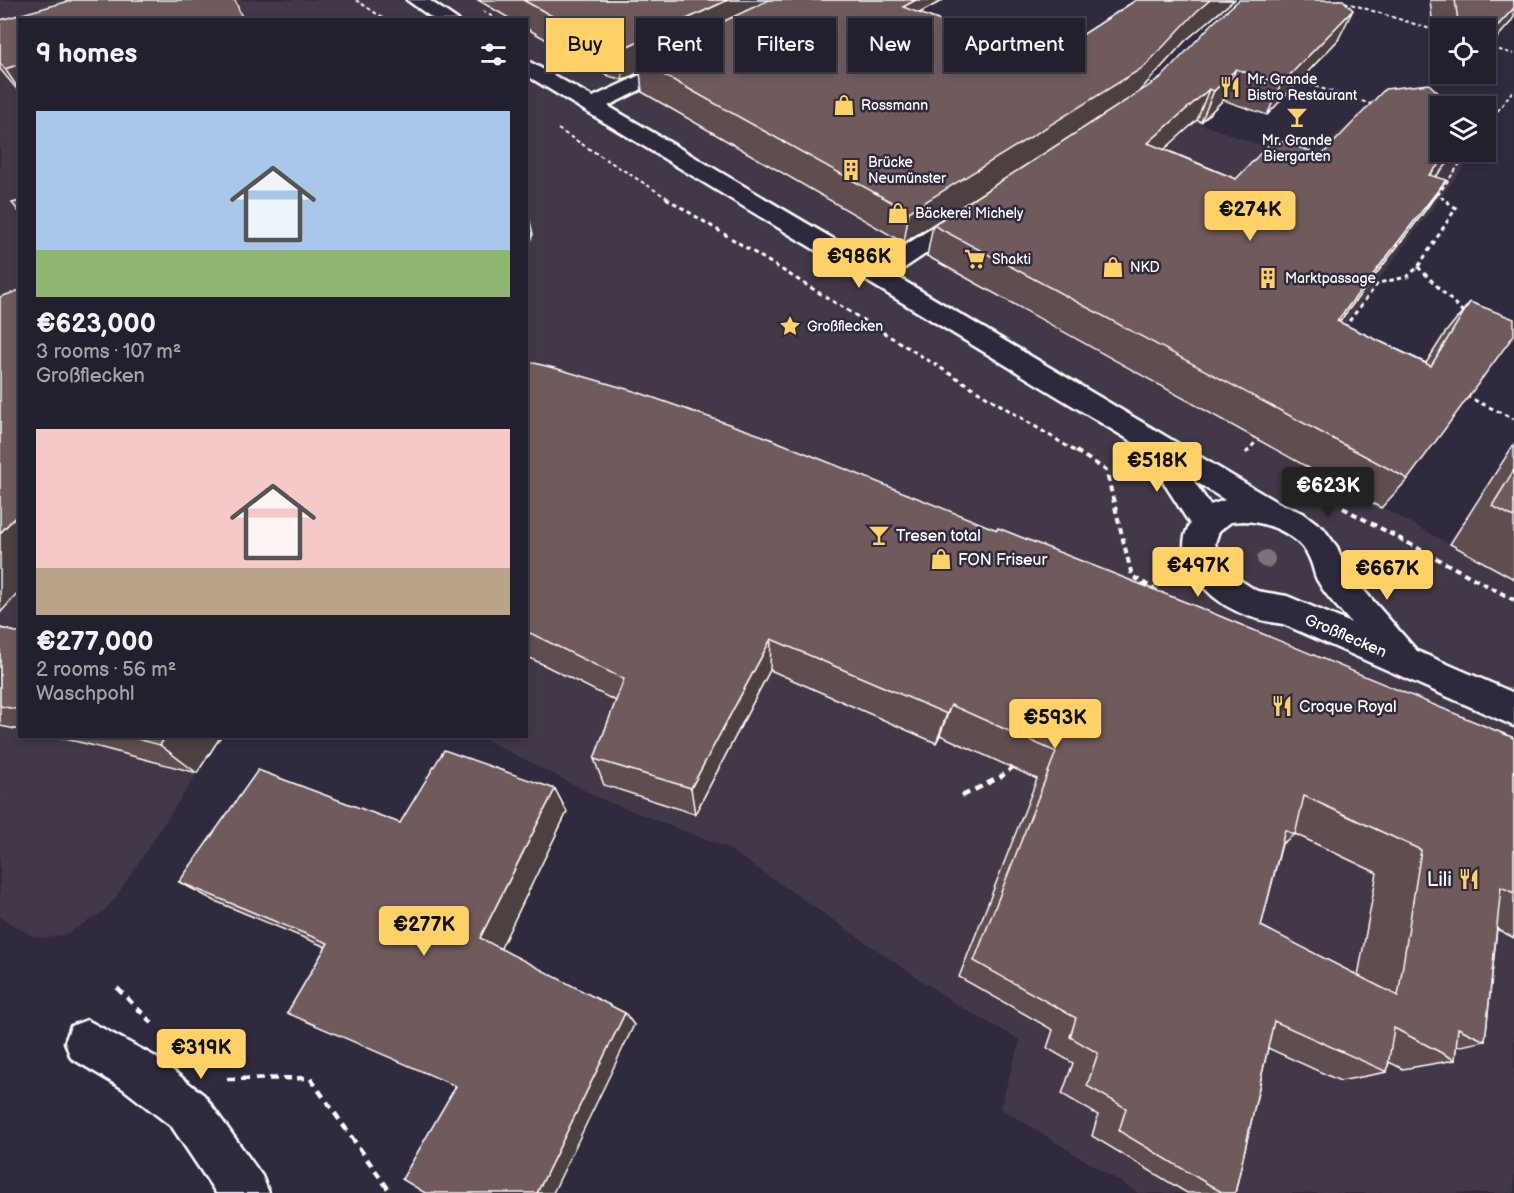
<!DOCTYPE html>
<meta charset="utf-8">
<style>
body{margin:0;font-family:"Balsamiq Sans",sans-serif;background:#2b2836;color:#f1f3f6;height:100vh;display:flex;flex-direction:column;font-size:22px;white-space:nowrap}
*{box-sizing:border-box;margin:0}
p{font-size:20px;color:#a3a3aa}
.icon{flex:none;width:33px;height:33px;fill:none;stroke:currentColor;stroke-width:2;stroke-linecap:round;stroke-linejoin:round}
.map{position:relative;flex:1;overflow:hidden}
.sheet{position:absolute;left:18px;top:18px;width:510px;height:720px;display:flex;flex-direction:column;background:#23202e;border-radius:0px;box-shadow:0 3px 9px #0003,0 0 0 2px #403e4a}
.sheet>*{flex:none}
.banner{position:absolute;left:546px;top:18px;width:570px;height:54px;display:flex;gap:12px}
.controls{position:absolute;left:1430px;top:18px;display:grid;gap:12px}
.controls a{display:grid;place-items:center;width:66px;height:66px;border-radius:0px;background:#23202e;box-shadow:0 3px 9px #0003,0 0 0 2px #403e4a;font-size:30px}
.price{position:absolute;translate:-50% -51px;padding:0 14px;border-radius:6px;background:#ffd166;color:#111;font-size:20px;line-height:39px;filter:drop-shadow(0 2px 3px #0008)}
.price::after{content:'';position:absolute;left:50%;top:36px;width:18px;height:14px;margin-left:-9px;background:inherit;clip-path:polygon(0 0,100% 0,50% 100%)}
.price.selected{background:#222;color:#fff}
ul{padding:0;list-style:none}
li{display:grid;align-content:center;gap:12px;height:318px;padding:0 18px}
li span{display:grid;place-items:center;height:186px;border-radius:0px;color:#555}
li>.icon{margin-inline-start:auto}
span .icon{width:108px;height:108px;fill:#fffc;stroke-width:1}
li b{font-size:26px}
h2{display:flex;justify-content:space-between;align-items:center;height:72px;padding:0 18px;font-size:26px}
.pill{padding:0 21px;border-radius:0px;background:#23202e;box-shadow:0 3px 9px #0003,0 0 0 2px #403e4a;font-size:21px;line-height:54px}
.pill.selected{background:#ffd166;color:#111}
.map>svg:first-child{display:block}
.built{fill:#423846}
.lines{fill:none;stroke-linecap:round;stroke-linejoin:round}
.minor-casing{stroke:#fff;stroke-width:5}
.path-far3{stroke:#fff;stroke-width:2;stroke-dasharray:4 3;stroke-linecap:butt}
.path-far2{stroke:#fff;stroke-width:3;stroke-dasharray:4.5 4;stroke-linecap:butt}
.path-far1{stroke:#fff;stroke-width:4;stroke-dasharray:6 4.5;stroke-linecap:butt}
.path{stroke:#fff;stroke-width:4.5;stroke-dasharray:8 6;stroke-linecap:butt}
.minor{fill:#2f2a3d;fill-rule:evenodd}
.tree{fill:#77757a}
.wall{fill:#5f4d4f;stroke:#fff;stroke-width:1.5;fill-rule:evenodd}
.shaded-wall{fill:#4e3f40;stroke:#fff;stroke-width:1.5}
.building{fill:#6f5a5c;stroke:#fff;stroke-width:1.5;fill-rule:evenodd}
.labels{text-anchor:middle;stroke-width:5;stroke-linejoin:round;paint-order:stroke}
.far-poi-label{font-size:14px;fill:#fff;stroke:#2f2a3d;text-anchor:start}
.poi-label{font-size:16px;fill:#fff;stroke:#2f2a3d;text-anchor:start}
.street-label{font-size:16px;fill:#fff;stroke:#2f2a3d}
.near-poi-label{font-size:20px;fill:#fff;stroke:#2f2a3d;text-anchor:end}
</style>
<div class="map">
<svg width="1514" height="1193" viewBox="0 0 1514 1193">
<rect width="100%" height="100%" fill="#2f2a3d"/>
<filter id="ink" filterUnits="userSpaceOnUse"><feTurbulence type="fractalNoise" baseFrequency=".0167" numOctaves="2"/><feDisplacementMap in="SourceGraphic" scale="12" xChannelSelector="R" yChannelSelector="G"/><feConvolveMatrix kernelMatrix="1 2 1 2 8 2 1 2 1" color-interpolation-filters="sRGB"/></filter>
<g filter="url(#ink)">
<polygon class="built" points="0,0 839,0 1142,103 1302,160 1367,111 1440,152 1475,152 1258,440 1514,579 1514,1193 1138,1193 1000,1108 1020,1040 959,1006 726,847 601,799 481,737 526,736 526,20 20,20 20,736 221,737 114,900 103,912 67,934 46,938 35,937 0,918"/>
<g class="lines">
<defs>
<g id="minor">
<polygon points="407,0 429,0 458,20 435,20"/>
<path d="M683,55L690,57L693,61L690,65L608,106L876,264L960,210L968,208L976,210L980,215L976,220L894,275L1278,503L1303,513L1323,528L1337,547L1346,570L1417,651L1514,693V726L1283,624C1245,619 1209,604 1191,568C1183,552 1181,540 1190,524L1141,447L526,75V60L593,97ZM1193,480L1225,500L1210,505ZM1243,521C1268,522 1302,535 1311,562C1314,569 1314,576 1319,583C1327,598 1341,610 1351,623L1287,596L1257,591L1235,577L1219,559L1215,543L1219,531L1231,522Z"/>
<polygon points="87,1020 154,1056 204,1095 262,1176 269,1193 216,1193 172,1127 122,1088 71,1058 65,1042 71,1026"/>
</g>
</defs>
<use href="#minor" class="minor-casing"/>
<g class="path-far3">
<polyline points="356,0 386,20"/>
<polyline points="1338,0 1440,32"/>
<polyline points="483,11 498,20"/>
<polyline points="1485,46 1514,54"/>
<polyline points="1295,80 1374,105"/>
<polyline points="1485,128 1514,89"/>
<polyline points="558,129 669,199"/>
<polyline points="1444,199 1438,195 1468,152"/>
</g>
<g class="path-far2">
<polyline points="666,198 1078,453"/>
<polyline points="1418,267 1465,314"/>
<polyline points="1344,328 1378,283 1407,277 1418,267 1456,208 1442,198"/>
<polyline points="1466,396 1514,419"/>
<polyline points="1246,453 1261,436"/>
</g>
<g class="path-far1">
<polyline points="1076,451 1106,470 1132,576 1163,594"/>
<polyline points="1343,508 1514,600"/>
<polyline points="1000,778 1015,765"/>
</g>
<g class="path">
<polyline points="962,796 1002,776"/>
<polyline points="117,988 152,1023"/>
<polyline points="227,1079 310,1078 391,1193"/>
</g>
<use href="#minor" class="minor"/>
</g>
<circle class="tree" cx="1266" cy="559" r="9"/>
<g class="wall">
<polygon points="478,0 943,0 919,13 1044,60 1136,0 1234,0 1185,41 1136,95 1338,40 1267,115 1223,100 1201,122 1197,120 1164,149 1236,179 1322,155 1452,159 1435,177 1446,180 1424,212 1339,322 1426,363 1445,333 1470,302 1408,479 1381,508 927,256 933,225 904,243 642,92 640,72 623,80 609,76 526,28 526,20 512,20"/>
<polygon points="1430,0 1514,0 1510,23 1485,51 1485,28 1440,28 1440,66 1437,65"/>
<polygon points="0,20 20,20 20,93 0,69"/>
<path d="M526,361L997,530L1514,738V938L1497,929L1485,1041L1456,1047L1455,1060L1403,1069L1389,1062L1387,1072L1340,1081L1268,1048L1235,1193H1187L1092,1136L1098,1115L1062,1094L1073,1063L1047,1048L1053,1030L959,977L1037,779L940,735L936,743L770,670L695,814L604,785L594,759L616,701L526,656ZM1295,834L1377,873L1358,976L1261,926L1282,844Z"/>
<polygon points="1514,444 1514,579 1450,544"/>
<polygon points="0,628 20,633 20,730 0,726"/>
<polygon points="51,736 221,736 197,773 83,743"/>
<polygon points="555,789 567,812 500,949 625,1013 634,1025 456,1086 326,947 215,901 179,882 400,823"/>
</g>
<g class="shaded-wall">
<polygon points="728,0 790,0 639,61 640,72 623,80 619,50"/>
<polygon points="901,0 943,0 914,16 912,30"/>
<polygon points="1210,0 1234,0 1185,41 1134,97 904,243 909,212"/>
<polygon points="1514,8 1514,17 1510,23 1485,51 1485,41 1487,37"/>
<polygon points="1353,10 1338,40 1267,115 1281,84"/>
<polygon points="20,64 20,91 5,69"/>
<polygon points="1236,69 1223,100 1201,122 1214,91"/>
<polygon points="1209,89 1197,120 1137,174 1148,143"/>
<polygon points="1451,152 1457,152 1452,159 1408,206 1429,175"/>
<polygon points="1446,180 1424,212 1316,352 1337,321"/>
<polygon points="527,209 533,234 528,251 526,252 526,212"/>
<polygon points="20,512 20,591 0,613 0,533"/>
<polygon points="771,639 770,670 695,814 691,788"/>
<polygon points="951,705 940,735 936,743 947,714"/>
<polygon points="166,736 221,736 197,773 160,745"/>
<polygon points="555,789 567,812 498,954 480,938"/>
<polygon points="625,1013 634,1025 553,1193 537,1193"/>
</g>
<g class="building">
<polygon points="73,0 235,0 243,20 20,20 20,64 5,69 0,63 0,20"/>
<polygon points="523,0 728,0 619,50 605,45"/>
<polygon points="769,0 916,0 903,7 1044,60 1136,0 1210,0 1196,12 1144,67 909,212 639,61"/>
<polygon points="1239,0 1343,0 1353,10 1281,84 1236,69 1214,91 1209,89 1148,143 1236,179 1274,139 1322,155 1385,89 1429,84 1452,106 1440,106 1440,152 1451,152 1429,175 1446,180 1337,321 1431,366 1470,302 1514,319 1514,335 1408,479 933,225 1161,78 1213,23"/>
<polygon points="1455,0 1514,0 1514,8 1487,37 1485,36 1485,28 1459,28"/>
<polygon points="20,201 20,213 12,203"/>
<polygon points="20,290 20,512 0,533 0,297"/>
<path d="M526,361L558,369L637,392L763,436L997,530L998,528L1198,607L1514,738V893L1501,887L1485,1041L1458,1028L1455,1060L1394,1028L1387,1072L1274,1021L1235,1193H1223L1119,1131L1126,1108L1087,1086L1098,1053L1070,1037L1076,1018L974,961L1056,752L951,705L947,714L771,639L691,788L594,759L624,679L526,631ZM1304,796L1421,850L1398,996L1261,926L1285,830L1295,835Z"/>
<polygon points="1514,470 1514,517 1492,506"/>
<polygon points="0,628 20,633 20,710 0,706"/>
<polygon points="126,736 166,736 160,745"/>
<polygon points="444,750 555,789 480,938 625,1013 537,1193 425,1193 402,1179 456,1086 287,1013 328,943 179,882 258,770 400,823"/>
</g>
</g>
<defs>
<symbol id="restaurant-bare" viewBox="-9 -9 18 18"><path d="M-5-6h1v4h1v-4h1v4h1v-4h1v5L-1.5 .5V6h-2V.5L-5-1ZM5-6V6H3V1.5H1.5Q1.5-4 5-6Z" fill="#ffd166" stroke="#2f2a3d" stroke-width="2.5" paint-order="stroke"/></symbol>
<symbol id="shop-bare" viewBox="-9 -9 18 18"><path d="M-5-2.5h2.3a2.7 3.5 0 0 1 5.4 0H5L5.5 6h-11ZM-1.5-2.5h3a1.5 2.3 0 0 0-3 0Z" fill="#ffd166" stroke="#2f2a3d" stroke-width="2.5" paint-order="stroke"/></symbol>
<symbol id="bar-bare" viewBox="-9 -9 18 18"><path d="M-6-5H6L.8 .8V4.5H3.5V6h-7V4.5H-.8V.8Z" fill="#ffd166" stroke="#2f2a3d" stroke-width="2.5" paint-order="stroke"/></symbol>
<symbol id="building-bare" viewBox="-9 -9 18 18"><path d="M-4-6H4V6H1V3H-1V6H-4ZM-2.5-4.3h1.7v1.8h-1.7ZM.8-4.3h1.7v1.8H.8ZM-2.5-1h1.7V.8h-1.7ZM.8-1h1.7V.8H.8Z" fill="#ffd166" stroke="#2f2a3d" stroke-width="2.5" paint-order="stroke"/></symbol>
<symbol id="supermarket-bare" viewBox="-9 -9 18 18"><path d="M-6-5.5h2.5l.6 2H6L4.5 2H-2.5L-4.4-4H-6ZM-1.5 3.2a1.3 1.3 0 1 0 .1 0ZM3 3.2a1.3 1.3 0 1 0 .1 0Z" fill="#ffd166" stroke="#2f2a3d" stroke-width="2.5" paint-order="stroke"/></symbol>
<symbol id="sight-bare" viewBox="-9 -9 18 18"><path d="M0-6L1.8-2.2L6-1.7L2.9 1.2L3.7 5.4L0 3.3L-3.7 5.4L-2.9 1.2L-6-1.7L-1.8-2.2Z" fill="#ffd166" stroke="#2f2a3d" stroke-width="2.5" paint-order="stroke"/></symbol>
</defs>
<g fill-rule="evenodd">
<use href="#restaurant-bare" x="1215" y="72" width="30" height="30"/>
<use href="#shop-bare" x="829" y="90" width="30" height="30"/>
<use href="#bar-bare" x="1282" y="102" width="30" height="30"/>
<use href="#building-bare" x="836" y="155" width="30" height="30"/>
<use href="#shop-bare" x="883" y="198" width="30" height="30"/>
<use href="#supermarket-bare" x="960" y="244" width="30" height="30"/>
<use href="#shop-bare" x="1098" y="252" width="30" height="30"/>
<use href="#building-bare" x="1253" y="263" width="30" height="30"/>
<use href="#sight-bare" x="775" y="311" width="30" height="30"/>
<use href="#bar-bare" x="864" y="520" width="30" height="30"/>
<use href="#shop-bare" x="926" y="544" width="30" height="30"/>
<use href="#restaurant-bare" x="1267" y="691" width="30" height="30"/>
<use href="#restaurant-bare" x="1454" y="864" width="30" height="30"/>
</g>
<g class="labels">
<g class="far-poi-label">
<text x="1247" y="84">Mr. Grande<tspan x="1247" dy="16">Bistro Restaurant</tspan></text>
<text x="861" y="110">Rossmann</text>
<text x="1297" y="145" text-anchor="middle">Mr. Grande<tspan x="1297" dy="16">Biergarten</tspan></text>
<text x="868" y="167">Brücke<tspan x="868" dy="16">Neumünster</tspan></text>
<text x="915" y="218">Bäckerei Michely</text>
<text x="992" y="264">Shakti</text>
<text x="1130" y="272">NKD</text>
<text x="1285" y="283">Marktpassage</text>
<text x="807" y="331">Großflecken</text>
</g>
<g class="poi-label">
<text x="896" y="541">Tresen total</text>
<text x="958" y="565">FON Friseur</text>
<text x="1299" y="712">Croque Royal</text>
</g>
<g class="street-label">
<text transform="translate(1346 635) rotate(23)" y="6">Großflecken</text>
</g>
<g class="near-poi-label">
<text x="1452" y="886">Lili</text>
</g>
</g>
</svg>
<div class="controls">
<a><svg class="icon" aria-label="locate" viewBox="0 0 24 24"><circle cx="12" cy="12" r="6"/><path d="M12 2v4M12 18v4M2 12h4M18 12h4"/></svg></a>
<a><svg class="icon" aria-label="layers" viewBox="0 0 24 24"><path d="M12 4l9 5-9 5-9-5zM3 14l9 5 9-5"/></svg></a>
</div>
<b class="price" style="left:1250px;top:242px">€274K</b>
<b class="price" style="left:859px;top:289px">€986K</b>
<b class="price" style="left:1157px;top:493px">€518K</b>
<b class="price selected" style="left:1328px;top:518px">€623K</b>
<b class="price" style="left:1198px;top:598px">€497K</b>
<b class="price" style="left:1387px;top:601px">€667K</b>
<b class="price" style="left:1055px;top:750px">€593K</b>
<b class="price" style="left:424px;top:957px">€277K</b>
<b class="price" style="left:201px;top:1080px">€319K</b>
<div class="banner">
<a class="pill selected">Buy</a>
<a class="pill">Rent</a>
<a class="pill">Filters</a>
<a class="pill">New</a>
<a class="pill">Apartment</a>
</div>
<section class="sheet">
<h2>9 homes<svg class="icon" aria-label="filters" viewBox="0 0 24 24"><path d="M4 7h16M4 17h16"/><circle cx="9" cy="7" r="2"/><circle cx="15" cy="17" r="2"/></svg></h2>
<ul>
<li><span style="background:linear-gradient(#a9c7e8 75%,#8fb573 0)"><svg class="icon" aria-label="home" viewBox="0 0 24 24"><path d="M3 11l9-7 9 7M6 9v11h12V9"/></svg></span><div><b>€623,000</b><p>3 rooms · 107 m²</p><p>Großflecken</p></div></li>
<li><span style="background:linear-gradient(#f6c9c9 75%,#b9a48a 0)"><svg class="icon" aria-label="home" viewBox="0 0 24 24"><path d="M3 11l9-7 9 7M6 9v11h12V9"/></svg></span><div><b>€277,000</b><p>2 rooms · 56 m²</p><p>Waschpohl</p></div></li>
</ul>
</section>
</div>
